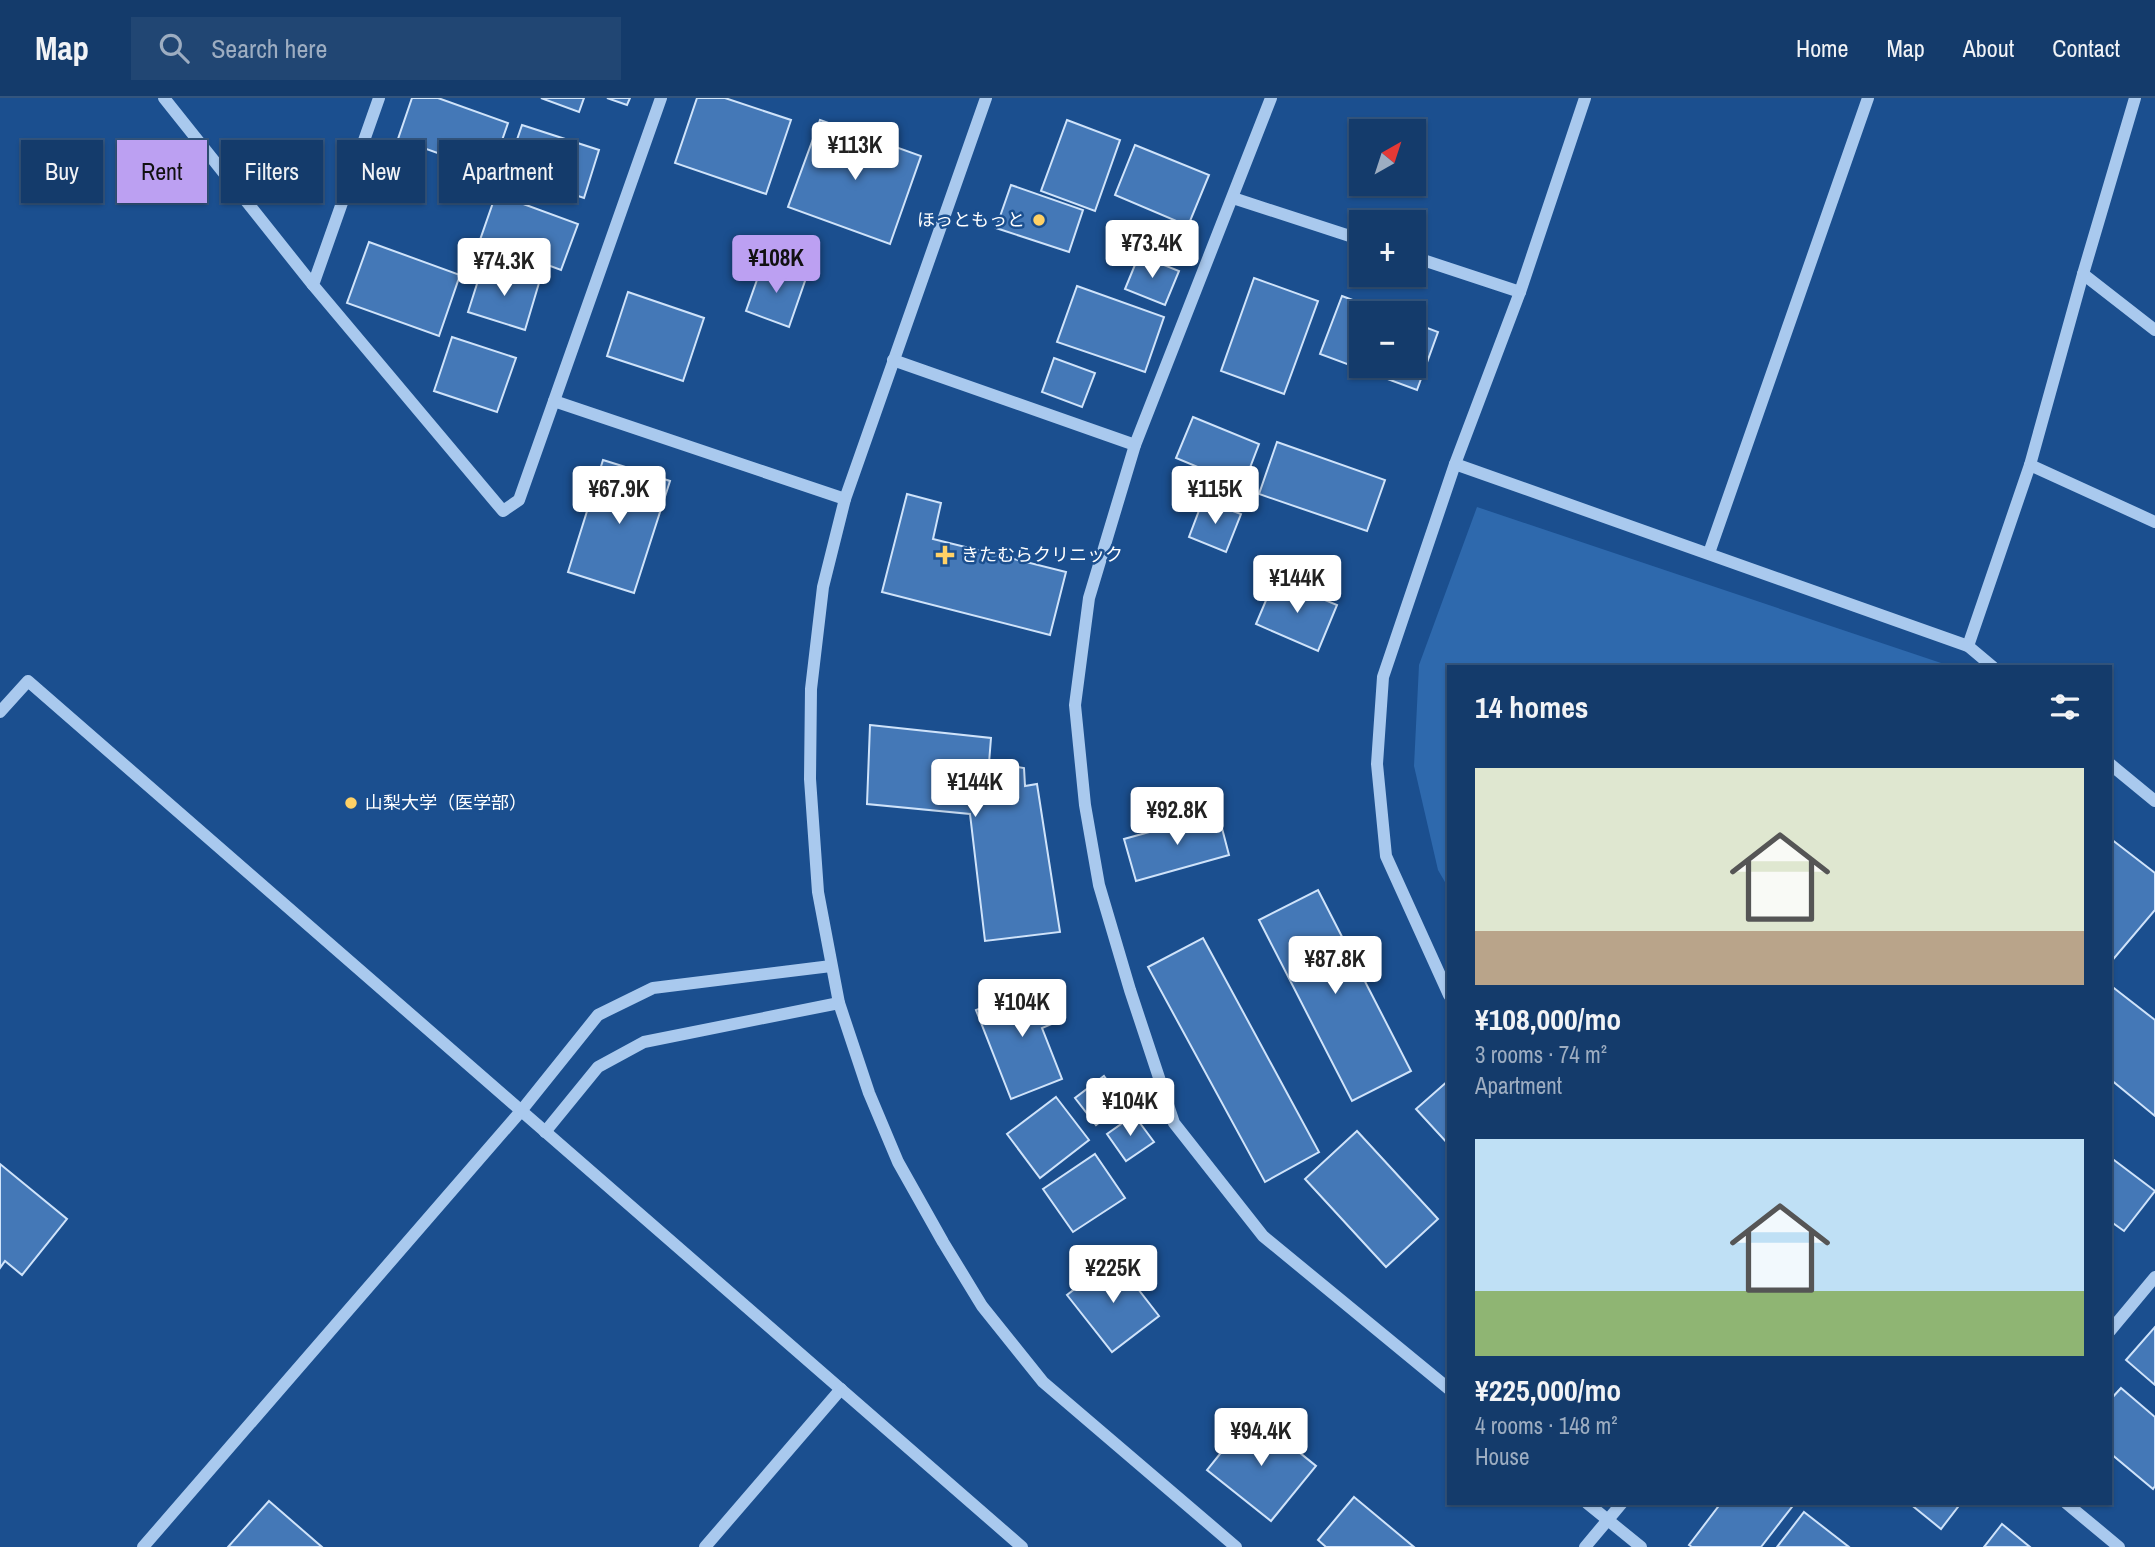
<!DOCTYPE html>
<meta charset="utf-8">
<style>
body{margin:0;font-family:"Archivo Narrow","Noto Sans JP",sans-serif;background:#214673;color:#f1f3f6;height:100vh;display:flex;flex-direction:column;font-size:26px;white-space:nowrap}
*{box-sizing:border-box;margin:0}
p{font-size:23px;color:#9dadc1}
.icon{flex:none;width:38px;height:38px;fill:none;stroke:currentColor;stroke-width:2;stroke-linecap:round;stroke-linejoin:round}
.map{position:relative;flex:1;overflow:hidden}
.panel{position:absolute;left:1447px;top:567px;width:665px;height:840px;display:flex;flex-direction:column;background:#143b6b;border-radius:0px;box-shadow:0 2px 5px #0004,0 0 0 2px #33557e}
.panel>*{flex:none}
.guide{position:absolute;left:21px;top:42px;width:665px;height:63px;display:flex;gap:14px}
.needle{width:46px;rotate:39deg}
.tools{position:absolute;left:1349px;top:21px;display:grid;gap:14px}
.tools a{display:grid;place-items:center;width:77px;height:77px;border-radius:0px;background:#143b6b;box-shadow:0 2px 5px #0004,0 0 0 2px #33557e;font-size:35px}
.price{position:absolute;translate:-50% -60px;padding:0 16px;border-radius:7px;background:#fff;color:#222;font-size:23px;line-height:46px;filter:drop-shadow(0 2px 4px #0008)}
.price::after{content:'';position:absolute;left:50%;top:42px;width:21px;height:16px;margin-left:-10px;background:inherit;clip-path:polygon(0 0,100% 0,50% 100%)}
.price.on{background:#bca0f2;color:#111}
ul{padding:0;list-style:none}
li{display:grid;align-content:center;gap:14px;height:371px;padding:0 28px}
li span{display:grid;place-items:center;height:217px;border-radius:0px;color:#555}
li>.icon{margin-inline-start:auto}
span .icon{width:126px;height:126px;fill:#fffc;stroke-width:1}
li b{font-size:30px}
h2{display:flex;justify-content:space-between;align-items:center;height:84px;padding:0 28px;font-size:30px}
.pill{padding:0 24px;border-radius:0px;background:#143b6b;box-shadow:0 2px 5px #0004,0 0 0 2px #33557e;font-size:24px;line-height:63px}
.pill.on{background:#bca0f2;color:#111}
header{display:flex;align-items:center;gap:42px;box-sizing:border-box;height:98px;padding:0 35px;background:#143b6b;border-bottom:2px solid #33557e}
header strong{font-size:33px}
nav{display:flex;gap:38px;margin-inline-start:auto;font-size:24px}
.search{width:490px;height:63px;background:#214673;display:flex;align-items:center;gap:18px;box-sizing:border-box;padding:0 24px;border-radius:0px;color:#9dadc1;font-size:26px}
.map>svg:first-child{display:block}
.green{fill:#2e69ad}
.building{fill:#4478b7;stroke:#cfe3fa;stroke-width:2}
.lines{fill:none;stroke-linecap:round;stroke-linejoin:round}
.minor{stroke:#a9c9ee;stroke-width:12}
.poi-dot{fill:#ffd166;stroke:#1b4f8f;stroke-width:2.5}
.labels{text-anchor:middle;stroke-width:5;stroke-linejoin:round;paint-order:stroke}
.poi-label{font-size:18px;fill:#fff;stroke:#1b4f8f;text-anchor:start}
</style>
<header>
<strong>Map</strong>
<div class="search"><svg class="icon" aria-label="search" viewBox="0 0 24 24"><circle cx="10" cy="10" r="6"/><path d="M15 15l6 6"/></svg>Search here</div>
<nav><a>Home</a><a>Map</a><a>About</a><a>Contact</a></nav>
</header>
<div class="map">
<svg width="2155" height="1449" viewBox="0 0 2155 1449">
<rect width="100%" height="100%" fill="#1b4f8f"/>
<polygon class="green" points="1477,409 1950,568 1951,569 1449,569 1449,791 1438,772 1414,668 1419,567"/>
<g class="building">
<polygon points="412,0 438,0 508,25 491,74 398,41"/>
<polygon points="541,0 584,0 579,14"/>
<polygon points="607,0 630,0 627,7"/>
<polygon points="697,0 725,0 791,22 766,96 675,65"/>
<polygon points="820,22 921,58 890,146 788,109"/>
<polygon points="1067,22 1120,42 1095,113 1041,93"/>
<polygon points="522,27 599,52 584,100 506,74"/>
<polygon points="1135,47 1209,77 1188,128 1115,97"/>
<polygon points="1011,87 1083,112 1069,154 996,130"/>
<polygon points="496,96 578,126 561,172 480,142"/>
<polygon points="369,144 460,177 439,238 347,205"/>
<polygon points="1139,157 1179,173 1165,207 1125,191"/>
<polygon points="763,165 806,180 789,229 746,213"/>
<polygon points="483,167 539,185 525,232 468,214"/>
<polygon points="1254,180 1318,203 1284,296 1221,273"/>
<polygon points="1077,188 1164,219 1145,274 1057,244"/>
<polygon points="628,194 704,220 683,283 607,258"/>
<polygon points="1342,198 1387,215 1362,215 1362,268 1414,268 1414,225 1438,234 1417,292 1320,256"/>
<polygon points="452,239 516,260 497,314 434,293"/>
<polygon points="1054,260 1095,275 1082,309 1042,294"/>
<polygon points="1193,319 1259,346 1243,388 1176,360"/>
<polygon points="1277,344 1385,382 1367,433 1259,396"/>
<polygon points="603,362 670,383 634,495 568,474"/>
<polygon points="907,396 941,405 933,441 1066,474 1050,537 882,494"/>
<polygon points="1203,402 1241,416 1226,454 1189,439"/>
<polygon points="1275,481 1337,507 1318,553 1256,526"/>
<polygon points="870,627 991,640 989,665 1024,670 1025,688 1037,686 1060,834 985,843 970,716 867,706"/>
<polygon points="1218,715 1229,757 1136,783 1124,741"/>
<polygon points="2111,741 2155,775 2155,812 2110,865"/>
<polygon points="1318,792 1411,973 1352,1003 1259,822"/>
<polygon points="1203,840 1319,1054 1265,1084 1148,869"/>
<polygon points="1046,885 1061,922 1042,930 1062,981 1011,1001 976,912"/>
<polygon points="2110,887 2155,922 2155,1018 2110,981"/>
<polygon points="1104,978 1124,1005 1096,1027 1075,1000"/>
<polygon points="1449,982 1449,1047 1416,1011"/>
<polygon points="1056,999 1089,1042 1040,1080 1007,1036"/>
<polygon points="1134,1017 1154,1044 1126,1063 1107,1036"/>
<polygon points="1357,1033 1438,1121 1386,1169 1305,1081"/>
<polygon points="1095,1056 1125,1100 1073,1134 1043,1091"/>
<polygon points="2110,1059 2155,1093 2124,1133 2110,1123"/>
<polygon points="0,1066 67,1121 22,1177 5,1163 0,1170"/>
<polygon points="1114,1160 1159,1218 1112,1254 1067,1197"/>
<polygon points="2155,1229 2155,1287 2126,1262"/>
<polygon points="2121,1290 2155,1319 2155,1388 2153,1391 2110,1355 2110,1302"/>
<polygon points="1252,1316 1316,1368 1271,1423 1207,1372"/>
<polygon points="1354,1399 1414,1449 1326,1449 1318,1442"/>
<polygon points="269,1403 322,1449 228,1449"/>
<polygon points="1721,1405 1795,1405 1761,1449 1692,1449 1689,1447"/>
<polygon points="1909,1405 1961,1405 1941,1431"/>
<polygon points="1804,1414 1849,1449 1777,1449"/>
<polygon points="2002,1426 2030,1449 1984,1449"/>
</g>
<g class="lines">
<g class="minor">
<polyline points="164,0 313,187"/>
<polyline points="379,0 313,187 503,413 519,402 554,303"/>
<polyline points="661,0 554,303 845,401"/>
<polyline points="986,0 845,401 823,489 811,591 810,681 818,794 839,905 869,995 898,1064 943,1144 982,1208 1043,1284 1236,1449"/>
<polyline points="1271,0 1135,347 1089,500 1075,607 1085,707 1099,787 1130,892 1174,1025 1263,1138 1449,1291"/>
<polyline points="1233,100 1362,142"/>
<polyline points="1414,159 1520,194"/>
<polyline points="2083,176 2155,232"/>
<polyline points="893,262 1135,347"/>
<polyline points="1455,366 1968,548 1993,569"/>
<polyline points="2030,367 2155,424"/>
<polyline points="1709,455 1868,0"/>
<polyline points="1968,548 2030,367 2083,176 2135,0"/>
<polyline points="0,614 28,583 1022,1449"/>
<polyline points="2110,666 2155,703"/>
<polyline points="1449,897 1386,758 1377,666 1383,579 1455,366 1520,194 1585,0"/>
<polyline points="545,1034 598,969 644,944 839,905"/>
<polyline points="2110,1233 2155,1179"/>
<polyline points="1587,1405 1641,1449"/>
<polyline points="2066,1405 2119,1449"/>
<polyline points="143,1449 521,1013 598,917 653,890 831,868"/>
<polyline points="705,1449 841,1291"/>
<polyline points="1585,1449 1622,1405"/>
</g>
</g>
<g class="poi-dot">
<circle cx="1039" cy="122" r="7"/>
<path d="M941.5 446.5h7v7h7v7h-7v7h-7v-7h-7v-7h7z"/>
<circle cx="351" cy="705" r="7"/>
</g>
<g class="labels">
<g class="poi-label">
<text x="1025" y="128" text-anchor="end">ほっともっと</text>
<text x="961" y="463">きたむらクリニック</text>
<text x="365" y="711">山梨大学（医学部）</text>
</g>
</g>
</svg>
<div class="tools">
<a><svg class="needle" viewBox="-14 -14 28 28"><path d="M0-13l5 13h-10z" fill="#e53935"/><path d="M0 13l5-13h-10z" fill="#9dadc1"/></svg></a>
<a>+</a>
<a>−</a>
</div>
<b class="price" style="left:855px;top:84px">¥113K</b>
<b class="price" style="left:1152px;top:182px">¥73.4K</b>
<b class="price on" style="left:776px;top:197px">¥108K</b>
<b class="price" style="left:504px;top:200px">¥74.3K</b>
<b class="price" style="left:619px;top:428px">¥67.9K</b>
<b class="price" style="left:1215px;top:428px">¥115K</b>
<b class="price" style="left:1297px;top:517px">¥144K</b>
<b class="price" style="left:975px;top:721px">¥144K</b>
<b class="price" style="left:1177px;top:749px">¥92.8K</b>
<b class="price" style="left:1335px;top:898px">¥87.8K</b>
<b class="price" style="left:1022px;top:941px">¥104K</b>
<b class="price" style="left:1130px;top:1040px">¥104K</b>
<b class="price" style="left:1113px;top:1207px">¥225K</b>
<b class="price" style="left:1261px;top:1370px">¥94.4K</b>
<div class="guide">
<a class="pill">Buy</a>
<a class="pill on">Rent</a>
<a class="pill">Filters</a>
<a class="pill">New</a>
<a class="pill">Apartment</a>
</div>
<section class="panel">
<h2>14 homes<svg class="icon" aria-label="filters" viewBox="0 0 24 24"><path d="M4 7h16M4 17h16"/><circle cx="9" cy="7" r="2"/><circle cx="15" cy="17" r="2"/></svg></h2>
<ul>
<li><span style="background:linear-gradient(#dfe7d0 75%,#b9a48a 0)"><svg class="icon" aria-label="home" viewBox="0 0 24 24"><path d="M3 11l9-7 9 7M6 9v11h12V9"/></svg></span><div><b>¥108,000/mo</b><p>3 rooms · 74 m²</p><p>Apartment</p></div></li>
<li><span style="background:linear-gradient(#bfe0f5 70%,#8fb573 0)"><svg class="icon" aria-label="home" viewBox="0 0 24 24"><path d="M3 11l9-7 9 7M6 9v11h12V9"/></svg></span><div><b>¥225,000/mo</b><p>4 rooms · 148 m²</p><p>House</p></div></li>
</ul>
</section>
</div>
